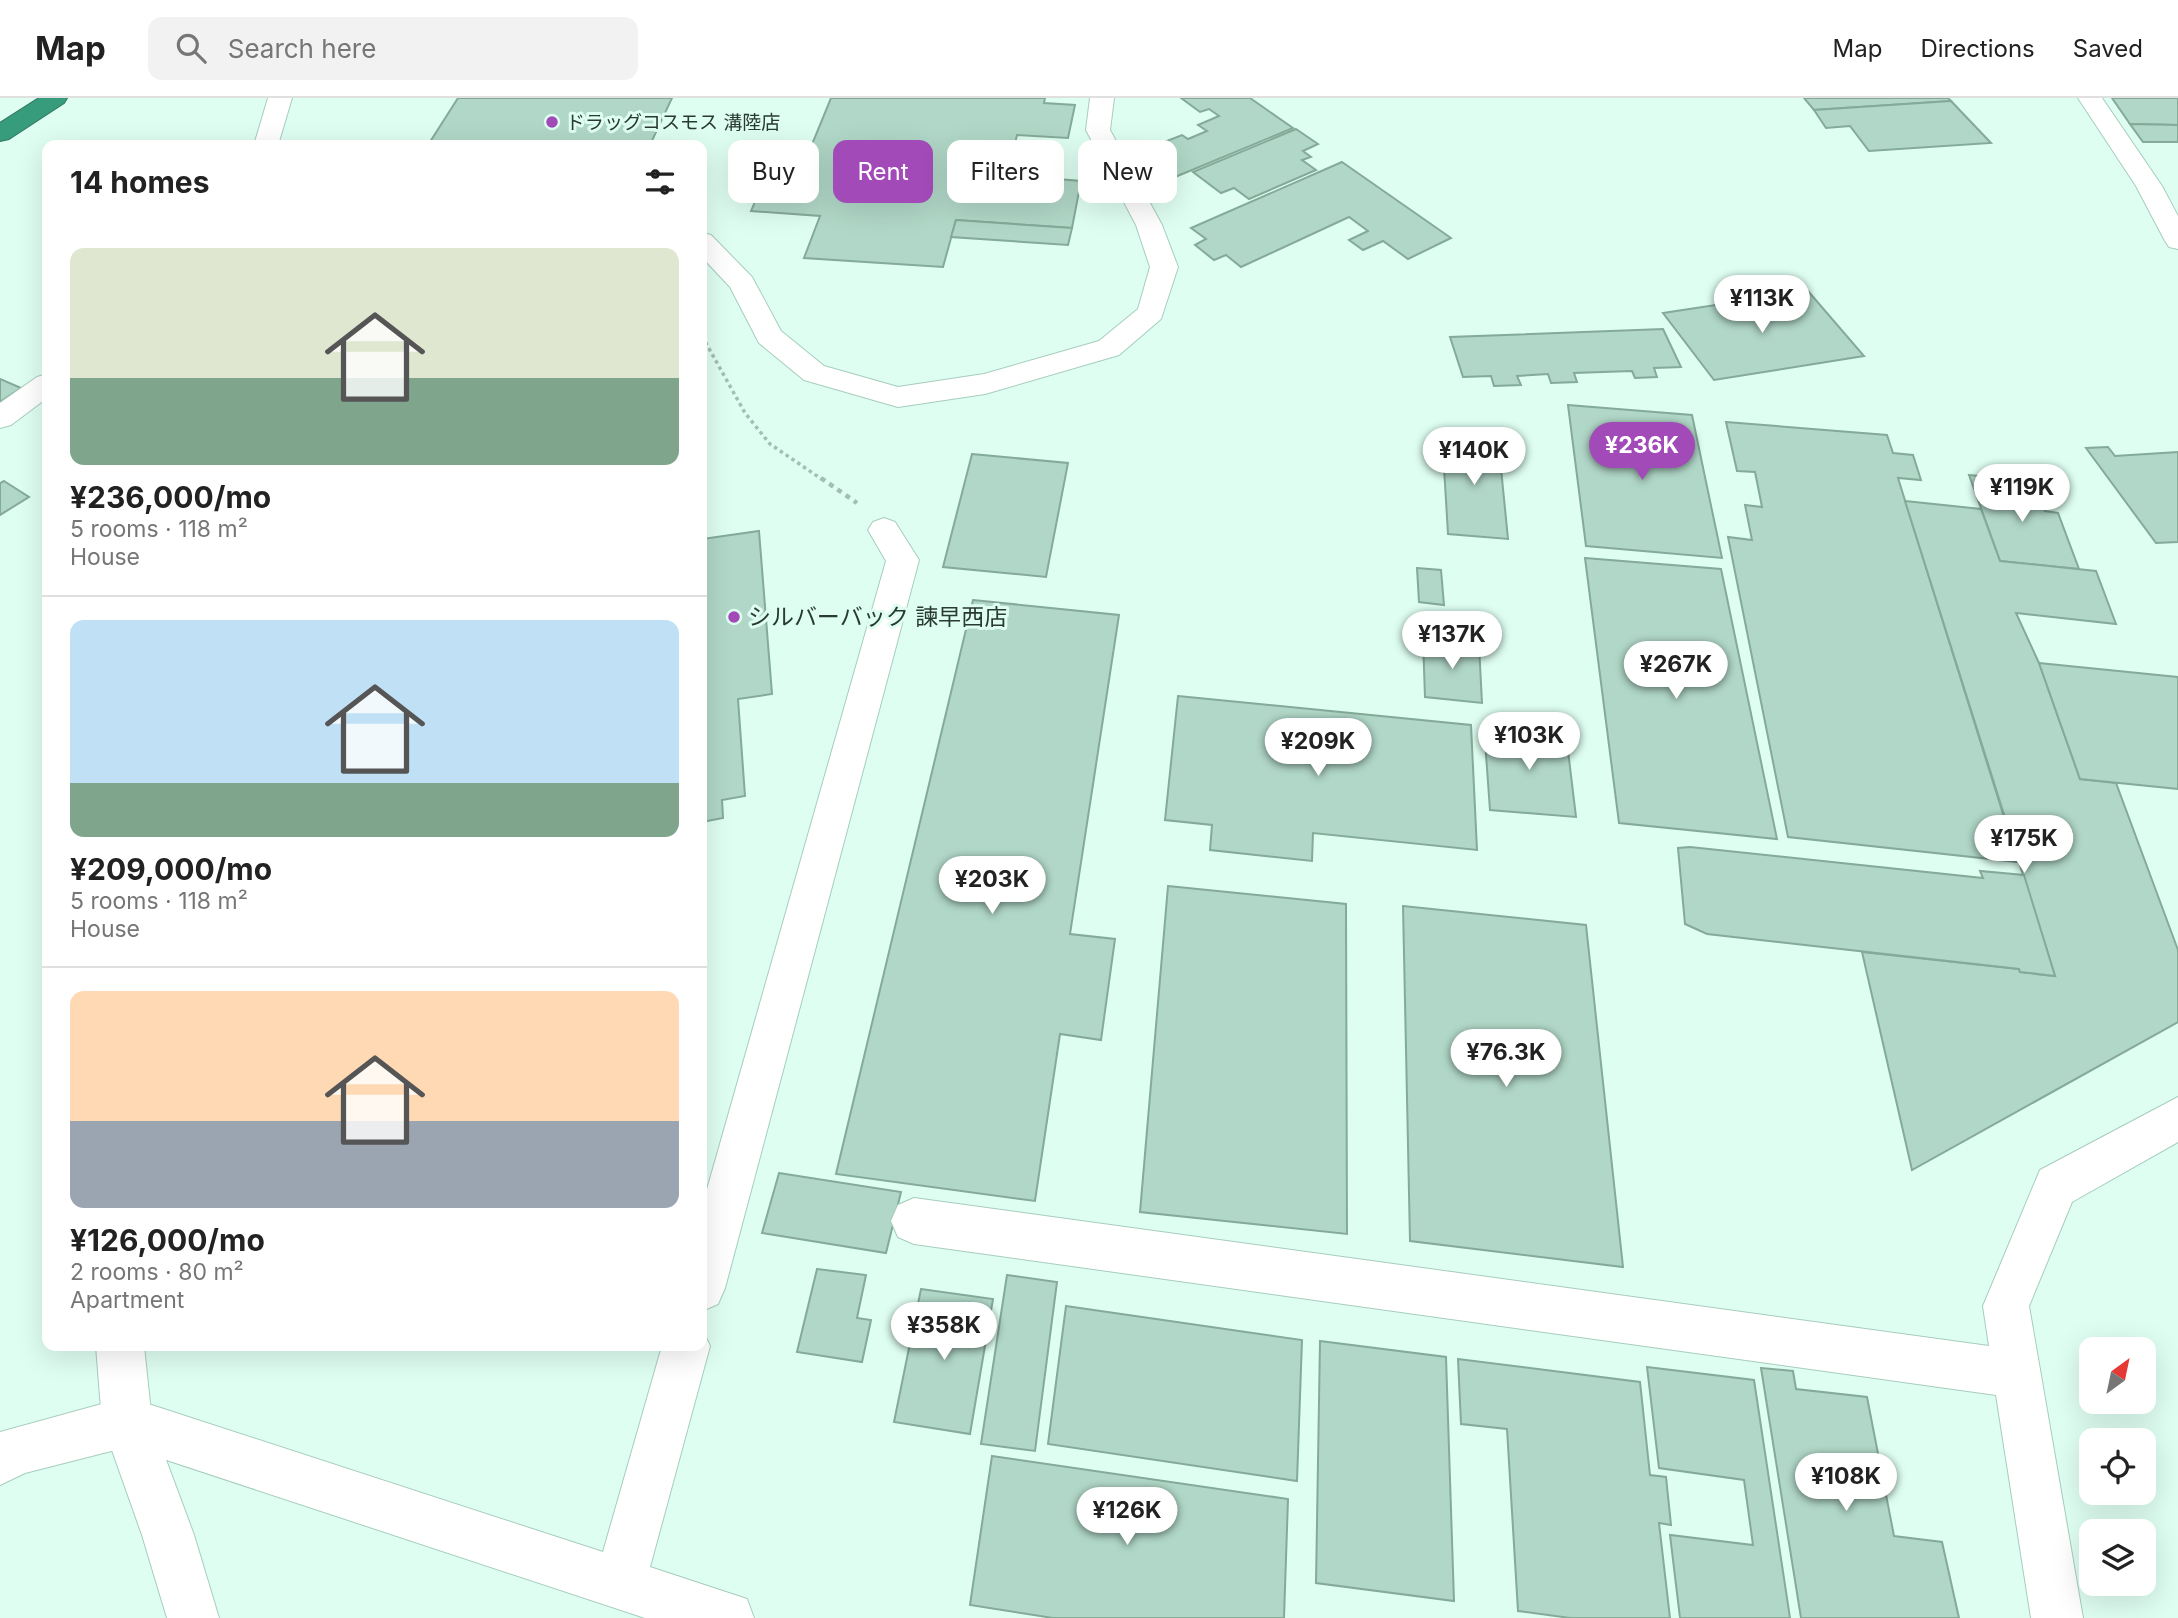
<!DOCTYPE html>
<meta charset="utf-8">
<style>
body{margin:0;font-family:Inter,"Noto Sans JP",sans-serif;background:#f2f2f2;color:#222;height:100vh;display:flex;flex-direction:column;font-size:26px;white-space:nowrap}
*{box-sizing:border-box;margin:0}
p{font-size:23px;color:#767676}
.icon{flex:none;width:38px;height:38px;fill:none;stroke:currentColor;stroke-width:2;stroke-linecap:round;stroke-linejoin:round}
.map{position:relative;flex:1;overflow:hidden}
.details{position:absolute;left:42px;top:42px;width:665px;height:1211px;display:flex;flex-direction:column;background:#fff;border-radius:14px;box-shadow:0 7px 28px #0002}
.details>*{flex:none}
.hud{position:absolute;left:728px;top:42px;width:665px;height:63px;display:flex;gap:14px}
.needle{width:46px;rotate:33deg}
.fabs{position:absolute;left:2079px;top:1239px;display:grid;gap:14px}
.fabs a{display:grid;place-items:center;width:77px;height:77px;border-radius:14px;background:#fff;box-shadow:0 7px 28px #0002;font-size:35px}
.price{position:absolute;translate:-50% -60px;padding:0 16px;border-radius:24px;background:#fff;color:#222;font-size:23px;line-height:46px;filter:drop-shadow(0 2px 4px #0008)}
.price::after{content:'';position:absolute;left:50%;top:42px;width:21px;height:16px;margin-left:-10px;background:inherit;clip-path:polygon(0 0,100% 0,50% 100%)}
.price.on{background:#a14ab8;color:#fff}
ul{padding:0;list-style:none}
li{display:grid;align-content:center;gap:14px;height:371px;padding:0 28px}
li+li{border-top:2px solid #e0e0e0}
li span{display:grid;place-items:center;height:217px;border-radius:14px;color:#555}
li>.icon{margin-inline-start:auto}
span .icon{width:126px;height:126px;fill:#fffc;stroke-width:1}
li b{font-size:30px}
h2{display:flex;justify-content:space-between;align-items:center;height:84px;padding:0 28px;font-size:30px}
.pill{padding:0 24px;border-radius:14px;background:#fff;box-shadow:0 7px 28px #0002;font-size:24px;line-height:63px}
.pill.on{background:#a14ab8;color:#fff}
header{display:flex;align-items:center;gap:42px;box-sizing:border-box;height:98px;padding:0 35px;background:#fff;border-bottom:2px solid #e0e0e0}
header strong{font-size:33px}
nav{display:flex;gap:38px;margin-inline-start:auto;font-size:24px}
.search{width:490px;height:63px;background:#f2f2f2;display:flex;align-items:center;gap:18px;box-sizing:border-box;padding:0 24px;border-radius:14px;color:#767676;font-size:26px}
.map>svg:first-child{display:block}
.building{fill:#b0d7c7;stroke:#84aa9a;stroke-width:2}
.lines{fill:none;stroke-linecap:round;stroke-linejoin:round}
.minor-casing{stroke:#a6cdbd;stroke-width:2}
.tertiary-casing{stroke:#a6cdbd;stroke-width:2}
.motorway-casing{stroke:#327962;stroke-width:2}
.path-far1{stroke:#a4beb4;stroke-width:3.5;stroke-dasharray:3.5 3.5;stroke-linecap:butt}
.path{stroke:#a4beb4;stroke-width:4.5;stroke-dasharray:5 5;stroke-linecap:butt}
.minor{fill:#fff;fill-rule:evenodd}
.tertiary{fill:#fff;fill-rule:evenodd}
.motorway{fill:#379c7c;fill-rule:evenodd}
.poi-dot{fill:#a14ab8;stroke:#defef1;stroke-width:2.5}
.labels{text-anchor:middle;stroke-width:6;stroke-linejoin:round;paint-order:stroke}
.far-poi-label{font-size:19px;fill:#293933;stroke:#defef1;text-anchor:start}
.poi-label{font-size:23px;fill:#293933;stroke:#defef1;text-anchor:start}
</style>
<header>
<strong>Map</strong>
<div class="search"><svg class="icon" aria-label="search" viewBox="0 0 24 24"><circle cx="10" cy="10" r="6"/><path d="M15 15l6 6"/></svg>Search here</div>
<nav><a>Map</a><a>Directions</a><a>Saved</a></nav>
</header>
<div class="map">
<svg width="2178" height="1520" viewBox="0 0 2178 1520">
<rect width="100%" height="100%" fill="#defef1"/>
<g class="building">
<polygon points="458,0 672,0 650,47 428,47"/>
<polygon points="831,0 1045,0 1044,5 1075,7 1068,40 1017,37 1010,66 1047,68 1045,80 1081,83 1072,130 956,122 943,169 804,160 820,118 751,113 772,64 804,66"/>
<polygon points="1181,0 1250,0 1293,30 1175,79 1141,53 1182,37 1188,41 1207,33 1198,27 1219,18 1209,11 1200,14"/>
<polygon points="1804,0 1948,0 1951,3 1814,12"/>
<polygon points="2112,0 2178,0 2178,27 2130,26"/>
<polygon points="1951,3 1991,45 1869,53 1850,28 1826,30 1814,12"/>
<polygon points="2130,26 2178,27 2178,44 2143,44"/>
<polygon points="1296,31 1318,46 1303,53 1311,59 1302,62 1316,72 1249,101 1234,90 1221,95 1193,74"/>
<polygon points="1342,64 1451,140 1408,161 1383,143 1363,152 1349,142 1368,133 1349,119 1241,169 1226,157 1214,162 1195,147 1206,141 1191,130"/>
<polygon points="956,122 1072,130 1068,147 951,139"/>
<polygon points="1808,193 1864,258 1714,282 1663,215"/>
<polygon points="1663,231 1681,269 1654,270 1657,279 1635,280 1632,273 1574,275 1577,284 1551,285 1548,276 1517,278 1521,287 1494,288 1491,278 1463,279 1450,239"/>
<polygon points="0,281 21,290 0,304"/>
<polygon points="1568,307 1692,317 1722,460 1586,448"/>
<polygon points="1726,324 1887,337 1893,355 1913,357 1921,382 1898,380 2018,764 1788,739 1728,439 1752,442 1745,407 1762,409 1755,374 1737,373"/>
<polygon points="1442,336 1498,340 1508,441 1448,436"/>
<polygon points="2108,349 2115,358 2178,354 2178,444 2156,445 2086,350"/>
<polygon points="972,356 1068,365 1046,479 943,469"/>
<polygon points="1969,377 2033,383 2045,413 2058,415 2079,471 2000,463"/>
<polygon points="4,383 29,399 0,417 0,385"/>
<polygon points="1905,403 1981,411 2000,463 2096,473 2116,526 2016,515 2039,565 2080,681 2116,685 2178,852 2178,924 1912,1072 1862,854 2019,871 2020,874 2055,878"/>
<polygon points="759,433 772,596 738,601 745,698 722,702 723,720 702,724 702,441"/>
<polygon points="1585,460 1721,471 1777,741 1619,725"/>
<polygon points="1417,470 1441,472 1444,507 1419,504"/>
<polygon points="973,502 1119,517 1070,836 1115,841 1101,942 1060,936 1035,1103 836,1076"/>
<polygon points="1423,541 1479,547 1482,605 1425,599"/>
<polygon points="2039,565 2178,579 2178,691 2080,681"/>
<polygon points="1178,598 1471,627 1477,752 1313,735 1312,763 1210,752 1212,727 1165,722"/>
<polygon points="1484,629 1566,636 1576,719 1490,712"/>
<polygon points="1690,749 1983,780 1980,773 2024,777 2055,878 2020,874 2019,871 1707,836 1685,826 1678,750"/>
<polygon points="1168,788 1346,806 1347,1136 1140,1114"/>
<polygon points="1403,808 1586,827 1623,1169 1410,1143"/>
<polygon points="779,1075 901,1094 886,1155 762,1135"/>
<polygon points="817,1171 866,1177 857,1220 871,1222 862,1264 797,1254"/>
<polygon points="1007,1177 1057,1184 1035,1353 981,1346"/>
<polygon points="921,1191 993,1201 970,1336 894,1324"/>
<polygon points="1066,1208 1302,1242 1297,1383 1048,1346"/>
<polygon points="1320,1243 1446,1259 1454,1503 1316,1485"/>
<polygon points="1458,1261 1640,1284 1650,1377 1666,1379 1671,1427 1659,1425 1670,1520 1570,1520 1518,1513 1507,1331 1461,1326"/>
<polygon points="1647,1269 1754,1282 1790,1520 1680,1520 1670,1437 1753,1447 1744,1382 1659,1370"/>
<polygon points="1761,1270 1793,1273 1796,1291 1867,1299 1894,1438 1942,1444 1959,1520 1801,1520"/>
<polygon points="992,1358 1288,1401 1284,1520 1053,1520 970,1507"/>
</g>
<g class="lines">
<defs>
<g id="minor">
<polygon points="1090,0 1114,0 1110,32 1162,127 1178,169 1161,221 1119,257 985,296 898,309 804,282 759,245 730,189 702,159 702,135 711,137 752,179 781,233 824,268 898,289 984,276 1099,243 1138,211 1150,169 1136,127 1086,32"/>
<polygon points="2078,0 2102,0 2162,88 2178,118 2178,151 2169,149 2165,143 2136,88"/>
<polygon points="47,276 47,300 11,327 0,330 0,305 37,279"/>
<polygon points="884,420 895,424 919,462 725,1190 718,1206 702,1213 702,1109 886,463 868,432 873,424"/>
<polygon points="2178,999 2178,1044 2072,1104 2029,1208 2083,1520 2031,1520 1996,1297 914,1146 898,1139 891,1123 898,1107 914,1100 1989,1248 1983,1208 2040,1072"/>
<polygon points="702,1231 710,1248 650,1469 747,1501 754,1520 645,1520 127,1349 25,1375 0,1387 0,1334 127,1299 603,1454 662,1248 702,1248"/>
</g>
<g id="tertiary">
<polygon points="268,0 292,0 278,47 254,47"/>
<polygon points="96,1248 144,1248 152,1324 194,1437 219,1520 167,1520 142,1437 102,1324"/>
</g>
<polygon id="motorway" points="39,0 67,0 64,5 9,41 0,43 0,25"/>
</defs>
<use href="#minor" class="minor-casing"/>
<use href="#tertiary" class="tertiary-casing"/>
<use href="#motorway" class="motorway-casing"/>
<polyline class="path-far1" points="702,238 745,315 770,346 823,382"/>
<polyline class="path" points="821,380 857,405"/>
<use href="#minor" class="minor"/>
<use href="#tertiary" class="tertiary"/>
<use href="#motorway" class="motorway"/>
</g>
<g class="poi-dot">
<circle cx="552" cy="24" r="7"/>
<circle cx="734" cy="519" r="7"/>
</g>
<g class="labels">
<g class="far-poi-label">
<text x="566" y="31">ドラッグコスモス 溝陸店</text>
</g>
<g class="poi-label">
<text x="748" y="527">シルバーバック 諫早西店</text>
</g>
</g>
</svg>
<div class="fabs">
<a><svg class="needle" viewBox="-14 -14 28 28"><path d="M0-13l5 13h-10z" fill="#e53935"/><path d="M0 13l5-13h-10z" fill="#767676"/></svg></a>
<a><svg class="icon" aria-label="locate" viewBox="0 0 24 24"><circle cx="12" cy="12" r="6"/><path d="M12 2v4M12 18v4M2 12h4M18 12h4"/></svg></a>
<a><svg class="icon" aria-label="layers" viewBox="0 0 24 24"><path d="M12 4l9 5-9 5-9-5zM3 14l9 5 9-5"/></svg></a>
</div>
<b class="price" style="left:1762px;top:237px">¥113K</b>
<b class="price on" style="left:1642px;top:384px">¥236K</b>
<b class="price" style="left:1474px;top:389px">¥140K</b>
<b class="price" style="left:2022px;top:426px">¥119K</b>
<b class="price" style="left:1452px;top:573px">¥137K</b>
<b class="price" style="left:1676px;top:603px">¥267K</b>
<b class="price" style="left:1529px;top:674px">¥103K</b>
<b class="price" style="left:1318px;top:680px">¥209K</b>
<b class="price" style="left:2024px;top:777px">¥175K</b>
<b class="price" style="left:992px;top:818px">¥203K</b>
<b class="price" style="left:1506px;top:991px">¥76.3K</b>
<b class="price" style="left:944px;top:1264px">¥358K</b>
<b class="price" style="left:1846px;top:1415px">¥108K</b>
<b class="price" style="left:1127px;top:1449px">¥126K</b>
<div class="hud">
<a class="pill">Buy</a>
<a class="pill on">Rent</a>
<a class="pill">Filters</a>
<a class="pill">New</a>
</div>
<section class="details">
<h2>14 homes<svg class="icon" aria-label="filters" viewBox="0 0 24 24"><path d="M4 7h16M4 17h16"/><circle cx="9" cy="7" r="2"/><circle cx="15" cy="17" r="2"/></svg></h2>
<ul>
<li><span style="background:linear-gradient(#dfe7d0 60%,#7fa58c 0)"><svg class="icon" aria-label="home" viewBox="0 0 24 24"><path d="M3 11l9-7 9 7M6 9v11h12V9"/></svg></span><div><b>¥236,000/mo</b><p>5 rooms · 118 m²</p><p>House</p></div></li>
<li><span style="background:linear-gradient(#bfe0f5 75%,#7fa58c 0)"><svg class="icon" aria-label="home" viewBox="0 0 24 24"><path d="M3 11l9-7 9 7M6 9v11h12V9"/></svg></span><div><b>¥209,000/mo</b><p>5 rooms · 118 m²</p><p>House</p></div></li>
<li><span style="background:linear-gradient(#ffd9b3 60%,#9aa5b1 0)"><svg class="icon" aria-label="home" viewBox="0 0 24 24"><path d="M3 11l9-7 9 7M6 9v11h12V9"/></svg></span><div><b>¥126,000/mo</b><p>2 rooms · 80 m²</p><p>Apartment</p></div></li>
</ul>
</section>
</div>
